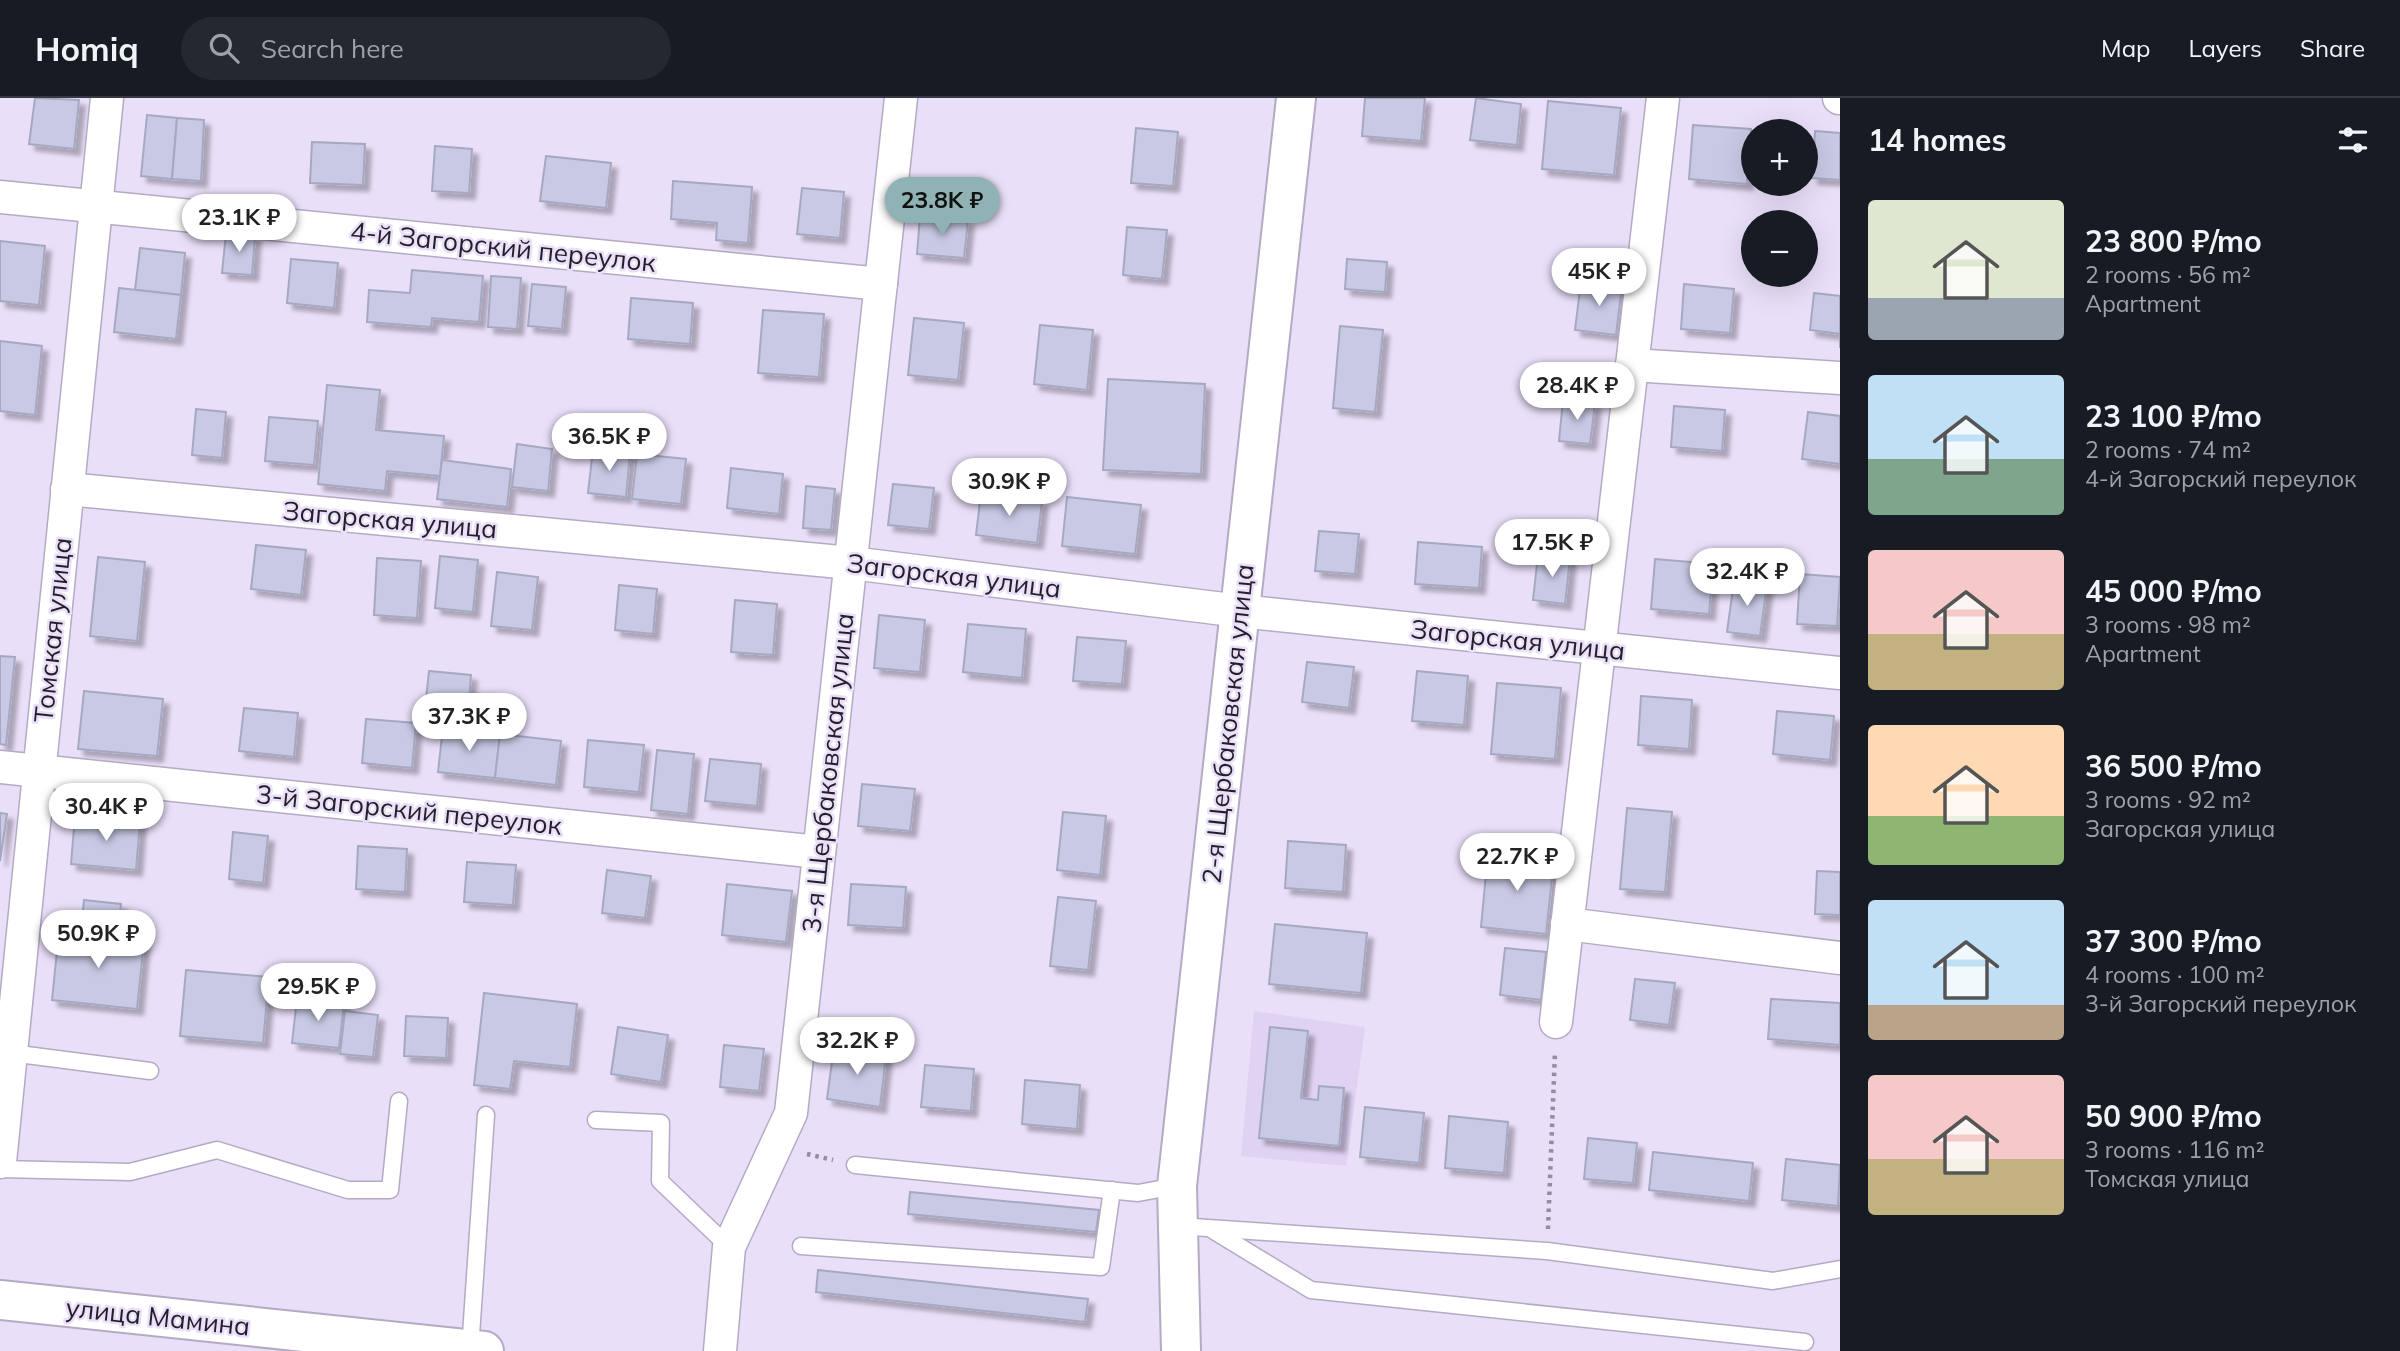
<!DOCTYPE html>
<meta charset="utf-8">
<style>
body{margin:0;font-family:Mulish,sans-serif;background:#242831;color:#f1f3f6;height:100vh;display:flex;flex-direction:column;font-size:26px;white-space:nowrap}
*{box-sizing:border-box;margin:0}
p{font-size:23px;color:#9ea1a6}
.icon{flex:none;width:38px;height:38px;fill:none;stroke:currentColor;stroke-width:2;stroke-linecap:round;stroke-linejoin:round}
.map{position:relative;flex:1;overflow:hidden}
.details{display:flex;flex-direction:column;background:#171b24;width:560px}
.details>*{flex:none}
.fabs{position:absolute;left:1741px;top:21px;display:grid;gap:14px}
.fabs a{display:grid;place-items:center;width:77px;height:77px;border-radius:50%;background:#171b24;box-shadow:0 7px 28px #0002;font-size:35px}
.price{position:absolute;translate:-50% -60px;padding:0 16px;border-radius:24px;background:#fff;color:#222;font-size:23px;line-height:46px;filter:drop-shadow(0 2px 4px #0008)}
.price::after{content:'';position:absolute;left:50%;top:42px;width:21px;height:16px;margin-left:-10px;background:inherit;clip-path:polygon(0 0,100% 0,50% 100%)}
.price.selected{background:#8fb3b4;color:#111}
ul{padding:0;list-style:none}
li{display:flex;align-items:center;gap:21px;height:175px;padding:0 28px}
li span{display:grid;place-items:center;flex:none;width:196px;height:140px;border-radius:7px;color:#555}
li>.icon{margin-inline-start:auto}
span .icon{width:84px;height:84px;fill:#fffc;stroke-width:1}
li b{font-size:30px}
h2{display:flex;justify-content:space-between;align-items:center;height:84px;padding:0 28px;font-size:30px}
header{display:flex;align-items:center;gap:42px;box-sizing:border-box;height:98px;padding:0 35px;background:#171b24;border-bottom:2px solid #363941}
header strong{font-size:33px}
nav{display:flex;gap:38px;margin-inline-start:auto;font-size:24px}
.search{width:490px;height:63px;background:#242831;display:flex;align-items:center;gap:18px;box-sizing:border-box;padding:0 24px;border-radius:38px;color:#9ea1a6;font-size:26px}
main{display:flex;flex:1;min-height:0}
.map>svg:first-child{display:block}
.built{fill:#dfd2f3}
.building{fill:#c8cae5;stroke:#a6a8c2;stroke-width:2;filter:url(#shadow)}
.lines{fill:none;stroke-linecap:round;stroke-linejoin:round}
.lane-casing{stroke:#b4aac3;stroke-width:19}
.street-casing{stroke:#b4aac3;stroke-width:35}
.secondary-casing{stroke:#b4aac3;stroke-width:42}
.path{stroke:#948c9f;stroke-width:4.5;stroke-dasharray:3.5 5;stroke-linecap:butt}
.lane{stroke:#fff;stroke-width:16}
.street{stroke:#fff;stroke-width:32}
.secondary{stroke:#fff;stroke-width:38}
.labels{text-anchor:middle;stroke-width:5;stroke-linejoin:round;paint-order:stroke}
.street-label{font-size:26px;fill:#231f29;stroke:#e9dff9}
</style>
<header>
<strong>Homiq</strong>
<div class="search"><svg class="icon" aria-label="search" viewBox="0 0 24 24"><circle cx="10" cy="10" r="6"/><path d="M15 15l6 6"/></svg>Search here</div>
<nav><a>Map</a><a>Layers</a><a>Share</a></nav>
</header>
<main>
<div class="map">
<svg width="1840" height="1253" viewBox="0 0 1840 1253">
<defs>
<filter id="shadow"><feDropShadow dx="6" dy="6" stdDeviation="2" flood-color="#0004"/></filter>
</defs>
<rect width="100%" height="100%" fill="#e9dff9"/>
<polygon class="built" points="1254,913 1365,929 1346,1068 1241,1058"/>
<g class="building">
<polygon points="35,0 79,2 74,51 29,46"/>
<polygon points="1365,0 1425,0 1421,43 1362,38"/>
<polygon points="1476,0 1521,6 1517,47 1470,42"/>
<polygon points="1548,3 1621,10 1614,77 1542,71"/>
<polygon points="147,17 177,20 172,81 141,78"/>
<polygon points="177,20 204,22 201,83 172,81"/>
<polygon points="1693,27 1751,31 1747,86 1689,81"/>
<polygon points="1136,30 1178,34 1173,88 1131,85"/>
<polygon points="1815,33 1840,35 1840,82 1812,80"/>
<polygon points="312,44 365,46 363,87 310,85"/>
<polygon points="435,48 472,51 469,95 432,93"/>
<polygon points="546,58 611,65 606,110 540,103"/>
<polygon points="673,83 752,89 748,145 716,142 717,125 671,121"/>
<polygon points="802,90 844,94 840,140 797,136"/>
<polygon points="920,118 968,122 964,160 917,156"/>
<polygon points="1127,129 1167,132 1162,181 1123,177"/>
<polygon points="226,135 255,137 252,177 222,175"/>
<polygon points="0,143 45,148 39,207 0,203"/>
<polygon points="140,150 185,155 181,197 135,192"/>
<polygon points="291,161 338,165 334,210 287,205"/>
<polygon points="1347,161 1387,164 1385,194 1345,191"/>
<polygon points="412,172 483,178 479,224 432,220 431,229 367,224 369,192 410,195"/>
<polygon points="491,178 521,180 517,231 488,229"/>
<polygon points="1581,183 1622,187 1616,237 1575,232"/>
<polygon points="532,186 566,189 562,231 528,228"/>
<polygon points="1684,186 1734,191 1730,235 1681,231"/>
<polygon points="119,190 181,197 176,241 114,234"/>
<polygon points="1814,195 1840,198 1840,250 1840,236 1810,232"/>
<polygon points="631,200 693,205 690,246 628,241"/>
<polygon points="763,212 824,216 819,279 758,275"/>
<polygon points="914,220 964,225 958,282 908,277"/>
<polygon points="1040,227 1093,232 1087,292 1034,286"/>
<polygon points="1340,228 1383,232 1375,314 1333,310"/>
<polygon points="0,243 42,248 35,317 0,313"/>
<polygon points="1108,281 1205,286 1201,376 1103,372"/>
<polygon points="327,287 380,292 376,332 444,338 440,378 387,373 385,393 318,386"/>
<polygon points="1563,302 1595,305 1590,346 1559,343"/>
<polygon points="1674,308 1725,312 1722,353 1671,349"/>
<polygon points="196,311 226,314 222,360 192,357"/>
<polygon points="1808,314 1840,318 1840,366 1802,361"/>
<polygon points="269,319 318,323 314,367 265,363"/>
<polygon points="517,346 552,351 548,393 512,389"/>
<polygon points="593,351 630,355 626,399 588,395"/>
<polygon points="637,356 686,361 681,406 632,401"/>
<polygon points="442,362 511,371 507,409 437,401"/>
<polygon points="731,370 783,376 779,416 727,410"/>
<polygon points="893,386 934,390 929,431 888,427"/>
<polygon points="806,388 835,391 831,432 803,430"/>
<polygon points="981,395 1042,403 1037,445 976,437"/>
<polygon points="1067,399 1141,407 1135,456 1062,448"/>
<polygon points="1319,433 1359,436 1355,476 1315,473"/>
<polygon points="1418,444 1482,449 1479,490 1415,486"/>
<polygon points="256,447 306,452 301,497 251,491"/>
<polygon points="1538,457 1570,460 1565,506 1533,502"/>
<polygon points="440,458 478,462 473,514 435,510"/>
<polygon points="98,459 145,464 137,543 90,538"/>
<polygon points="377,460 421,463 417,520 374,517"/>
<polygon points="1655,461 1713,466 1709,516 1651,511"/>
<polygon points="497,474 538,479 532,532 491,528"/>
<polygon points="1800,476 1840,479 1837,528 1797,526"/>
<polygon points="1734,483 1767,487 1760,538 1727,534"/>
<polygon points="619,487 657,491 653,536 615,532"/>
<polygon points="735,502 777,506 773,557 731,554"/>
<polygon points="879,517 925,522 920,574 874,570"/>
<polygon points="968,526 1026,531 1022,580 963,574"/>
<polygon points="1077,539 1126,543 1122,586 1073,583"/>
<polygon points="0,558 15,559 6,647 0,646"/>
<polygon points="1307,564 1354,569 1349,610 1302,604"/>
<polygon points="429,573 471,577 467,624 424,620"/>
<polygon points="1417,573 1468,578 1464,627 1412,623"/>
<polygon points="1497,585 1561,590 1555,661 1491,656"/>
<polygon points="84,593 163,601 157,658 78,651"/>
<polygon points="1641,598 1692,602 1689,651 1638,647"/>
<polygon points="244,610 298,615 294,659 239,653"/>
<polygon points="1777,613 1834,618 1830,662 1773,656"/>
<polygon points="366,621 416,625 412,670 362,665"/>
<polygon points="443,629 500,636 495,680 438,674"/>
<polygon points="500,636 561,643 556,687 495,680"/>
<polygon points="588,642 644,647 639,694 584,689"/>
<polygon points="657,652 694,656 688,716 651,712"/>
<polygon points="710,661 761,666 757,708 705,703"/>
<polygon points="862,686 915,691 910,733 858,728"/>
<polygon points="1627,710 1672,714 1665,794 1620,791"/>
<polygon points="1063,714 1106,718 1100,777 1057,772"/>
<polygon points="0,715 7,716 0,763"/>
<polygon points="75,718 140,723 136,772 71,766"/>
<polygon points="233,734 268,738 263,785 229,781"/>
<polygon points="1288,743 1346,747 1343,794 1285,790"/>
<polygon points="358,748 407,751 405,794 356,791"/>
<polygon points="1488,754 1554,761 1546,836 1481,829"/>
<polygon points="467,764 516,767 513,807 464,804"/>
<polygon points="607,772 651,778 645,820 602,815"/>
<polygon points="1817,773 1840,774 1840,817 1815,816"/>
<polygon points="727,786 792,793 786,844 722,837"/>
<polygon points="851,786 906,789 903,830 848,827"/>
<polygon points="1058,799 1096,803 1088,872 1050,868"/>
<polygon points="84,802 121,806 118,836 81,833"/>
<polygon points="1275,826 1367,835 1361,895 1269,886"/>
<polygon points="59,833 144,842 137,911 52,902"/>
<polygon points="1505,850 1546,854 1541,902 1500,897"/>
<polygon points="186,872 269,879 263,945 180,938"/>
<polygon points="1635,881 1675,885 1669,927 1630,922"/>
<polygon points="484,895 577,906 570,969 514,963 510,991 474,987"/>
<polygon points="297,900 344,905 339,950 292,945"/>
<polygon points="1771,901 1840,905 1840,947 1768,941"/>
<polygon points="345,913 378,917 373,959 340,956"/>
<polygon points="406,918 448,920 446,960 404,958"/>
<polygon points="618,929 668,937 661,984 611,976"/>
<polygon points="1270,929 1308,933 1301,1000 1318,1002 1319,988 1344,990 1339,1048 1259,1040"/>
<polygon points="724,947 764,951 759,993 720,989"/>
<polygon points="834,949 886,957 880,1009 827,1001"/>
<polygon points="925,967 974,971 971,1013 921,1009"/>
<polygon points="1025,982 1080,987 1077,1031 1022,1026"/>
<polygon points="1365,1009 1424,1015 1419,1065 1360,1059"/>
<polygon points="1449,1018 1508,1024 1504,1075 1445,1070"/>
<polygon points="1588,1040 1637,1045 1633,1085 1584,1081"/>
<polygon points="1653,1054 1753,1065 1749,1103 1649,1092"/>
<polygon points="1786,1061 1840,1067 1838,1108 1782,1102"/>
<polygon points="910,1094 1099,1112 1096,1134 908,1116"/>
<polygon points="818,1172 1088,1201 1085,1224 816,1194"/>
</g>
<g class="lines">
<defs>
<g id="lane">
<polyline points="11,955 150,973"/>
<polyline points="596,1022 661,1025 660,1083 729,1149"/>
<polyline points="855,1067 1138,1095 1176,1088"/>
<polyline points="0,1071 130,1074 217,1052 348,1092 390,1092 399,1003"/>
<polyline points="1178,1128 1547,1153 1773,1183 1840,1171"/>
<polyline points="1214,1133 1311,1192 1805,1244"/>
<polyline points="801,1148 1101,1169 1112,1092"/>
<polyline points="470,1252 486,1017"/>
</g>
<g id="street">
<polyline points="1839,0 1840,0"/>
<polyline points="0,99 881,186"/>
<polyline points="1632,267 1840,280"/>
<polyline points="67,391 851,465 1240,513 1840,575"/>
<polyline points="0,669 819,754"/>
<polyline points="1567,826 1840,860"/>
<polyline points="1556,924 1663,0"/>
<polyline points="0,1064 107,0"/>
<polyline points="720,1253 729,1149 791,1015 901,0"/>
</g>
<g id="secondary">
<polyline points="0,1202 484,1253"/>
<polyline points="1181,1253 1177,1088 1296,0"/>
</g>
</defs>
<use href="#lane" class="lane-casing"/>
<use href="#street" class="street-casing"/>
<use href="#secondary" class="secondary-casing"/>
<g class="path">
<polyline points="807,1056 833,1062"/>
<polyline points="1548,1131 1555,954"/>
</g>
<use href="#lane" class="lane"/>
<use href="#street" class="street"/>
<use href="#secondary" class="secondary"/>
</g>
<g class="labels">
<g class="street-label">
<text transform="translate(503 149) rotate(6)" y="9">4-й Загорский переулок</text>
<text transform="translate(390 422) rotate(5)" y="9">Загорская улица</text>
<text transform="translate(954 478) rotate(7)" y="9">Загорская улица</text>
<text transform="translate(53 532) rotate(-84)" y="9">Томская улица</text>
<text transform="translate(1518 542) rotate(6)" y="9">Загорская улица</text>
<text transform="translate(1228 626) rotate(-84)" y="9">2-я Щербаковская улица</text>
<text transform="translate(828 675) rotate(-84)" y="9">3-я Щербаковская улица</text>
<text transform="translate(409 712) rotate(6)" y="9">3-й Загорский переулок</text>
<text transform="translate(158 1219) rotate(6)" y="9">улица Мамина</text>
</g>
</g>
</svg>
<div class="fabs">
<a>+</a>
<a>−</a>
</div>
<b class="price selected" style="left:942px;top:139px">23.8K ₽</b>
<b class="price" style="left:239px;top:156px">23.1K ₽</b>
<b class="price" style="left:1599px;top:210px">45K ₽</b>
<b class="price" style="left:1577px;top:324px">28.4K ₽</b>
<b class="price" style="left:609px;top:375px">36.5K ₽</b>
<b class="price" style="left:1009px;top:420px">30.9K ₽</b>
<b class="price" style="left:1552px;top:481px">17.5K ₽</b>
<b class="price" style="left:1747px;top:510px">32.4K ₽</b>
<b class="price" style="left:469px;top:655px">37.3K ₽</b>
<b class="price" style="left:106px;top:745px">30.4K ₽</b>
<b class="price" style="left:1517px;top:795px">22.7K ₽</b>
<b class="price" style="left:98px;top:872px">50.9K ₽</b>
<b class="price" style="left:318px;top:925px">29.5K ₽</b>
<b class="price" style="left:857px;top:979px">32.2K ₽</b>
</div>
<section class="details">
<h2>14 homes<svg class="icon" aria-label="filters" viewBox="0 0 24 24"><path d="M4 7h16M4 17h16"/><circle cx="9" cy="7" r="2"/><circle cx="15" cy="17" r="2"/></svg></h2>
<ul>
<li><span style="background:linear-gradient(#dfe7d0 70%,#9aa5b1 0)"><svg class="icon" aria-label="home" viewBox="0 0 24 24"><path d="M3 11l9-7 9 7M6 9v11h12V9"/></svg></span><div><b>23 800 ₽/mo</b><p>2 rooms · 56 m²</p><p>Apartment</p></div></li>
<li><span style="background:linear-gradient(#bfe0f5 60%,#7fa58c 0)"><svg class="icon" aria-label="home" viewBox="0 0 24 24"><path d="M3 11l9-7 9 7M6 9v11h12V9"/></svg></span><div><b>23 100 ₽/mo</b><p>2 rooms · 74 m²</p><p>4-й Загорский переулок</p></div></li>
<li><span style="background:linear-gradient(#f6c9c9 60%,#c2b280 0)"><svg class="icon" aria-label="home" viewBox="0 0 24 24"><path d="M3 11l9-7 9 7M6 9v11h12V9"/></svg></span><div><b>45 000 ₽/mo</b><p>3 rooms · 98 m²</p><p>Apartment</p></div></li>
<li><span style="background:linear-gradient(#ffd9b3 65%,#8fb573 0)"><svg class="icon" aria-label="home" viewBox="0 0 24 24"><path d="M3 11l9-7 9 7M6 9v11h12V9"/></svg></span><div><b>36 500 ₽/mo</b><p>3 rooms · 92 m²</p><p>Загорская улица</p></div></li>
<li><span style="background:linear-gradient(#bfe0f5 75%,#b9a48a 0)"><svg class="icon" aria-label="home" viewBox="0 0 24 24"><path d="M3 11l9-7 9 7M6 9v11h12V9"/></svg></span><div><b>37 300 ₽/mo</b><p>4 rooms · 100 m²</p><p>3-й Загорский переулок</p></div></li>
<li><span style="background:linear-gradient(#f6c9c9 60%,#c2b280 0)"><svg class="icon" aria-label="home" viewBox="0 0 24 24"><path d="M3 11l9-7 9 7M6 9v11h12V9"/></svg></span><div><b>50 900 ₽/mo</b><p>3 rooms · 116 m²</p><p>Томская улица</p></div></li>
</ul>
</section>
</main>
